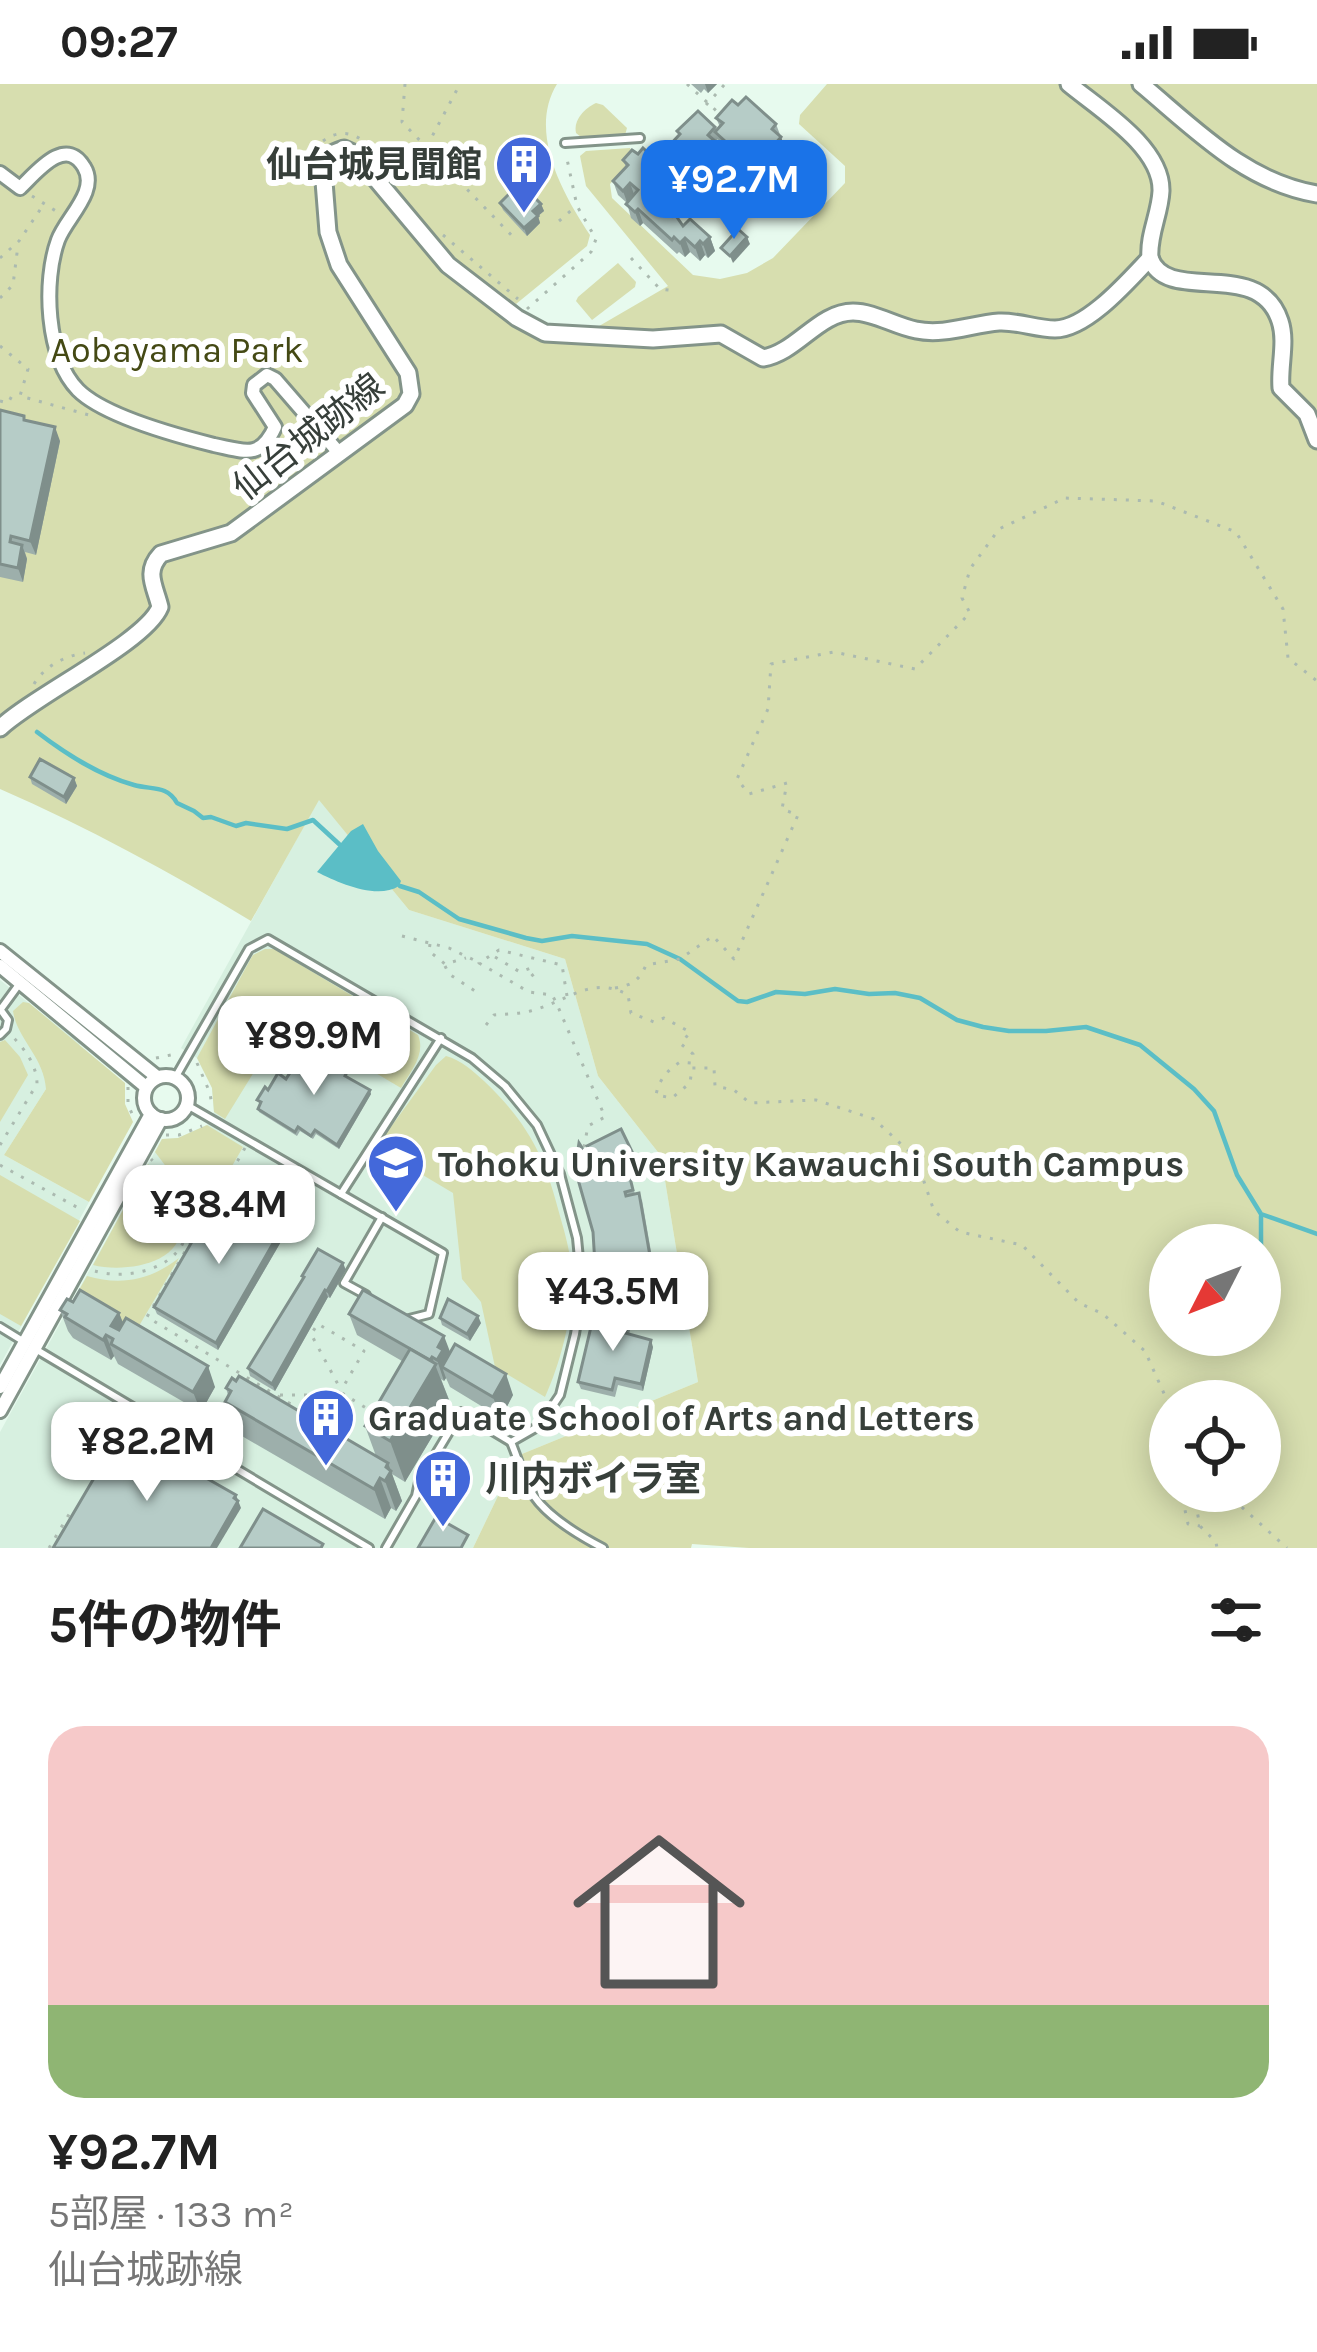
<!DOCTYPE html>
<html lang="ja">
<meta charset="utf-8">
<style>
body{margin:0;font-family:Karla,"Noto Sans JP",sans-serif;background:#f6f6f6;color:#222;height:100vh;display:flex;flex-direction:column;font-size:45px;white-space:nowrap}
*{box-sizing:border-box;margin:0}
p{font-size:39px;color:#767676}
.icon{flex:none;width:66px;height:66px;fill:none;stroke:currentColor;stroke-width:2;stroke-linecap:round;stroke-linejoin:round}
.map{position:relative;height:1464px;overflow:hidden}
.details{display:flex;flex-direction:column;background:#fff;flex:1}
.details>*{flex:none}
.needle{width:78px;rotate:228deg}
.fabs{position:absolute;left:1149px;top:1140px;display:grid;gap:24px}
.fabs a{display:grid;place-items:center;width:132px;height:132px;border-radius:50%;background:#fff;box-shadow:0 6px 30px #0003;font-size:60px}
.price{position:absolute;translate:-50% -102px;padding:0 27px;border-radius:24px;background:#fff;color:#222;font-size:39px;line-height:78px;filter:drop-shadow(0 3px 6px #0008)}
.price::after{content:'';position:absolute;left:50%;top:72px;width:36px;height:27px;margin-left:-18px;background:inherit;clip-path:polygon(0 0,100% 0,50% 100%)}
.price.selected{background:#1a73e8;color:#fff}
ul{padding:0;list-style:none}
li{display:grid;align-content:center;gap:24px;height:636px;padding:0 48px}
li+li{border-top:3px solid #e0e0e0}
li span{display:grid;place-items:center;height:372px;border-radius:36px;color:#555}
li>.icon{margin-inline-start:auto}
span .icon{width:216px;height:216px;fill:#fffc;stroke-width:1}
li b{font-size:51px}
h2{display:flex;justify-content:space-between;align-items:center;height:144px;padding:0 48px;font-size:51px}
.status{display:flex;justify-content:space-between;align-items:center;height:84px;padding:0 60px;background:#fff;direction:ltr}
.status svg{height:33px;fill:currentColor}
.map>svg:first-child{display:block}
.built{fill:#d7f0e0}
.green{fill:#d7deaf;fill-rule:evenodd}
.water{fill:#5bbec6}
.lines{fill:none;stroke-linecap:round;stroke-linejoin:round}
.stream{stroke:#5bbec6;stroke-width:4.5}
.service-casing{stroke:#839489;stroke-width:12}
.minor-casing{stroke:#839489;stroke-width:18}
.tertiary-casing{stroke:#839489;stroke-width:21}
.path{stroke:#abbab0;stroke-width:3;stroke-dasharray:3 9;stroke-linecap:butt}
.service{stroke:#fff;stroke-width:6}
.minor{stroke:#fff;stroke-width:12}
.tertiary{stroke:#fff;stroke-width:15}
.wall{fill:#9dafab}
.shaded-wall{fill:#7f8f8b}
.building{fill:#b6ccc7;stroke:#7f8f8b;stroke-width:3}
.labels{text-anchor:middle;stroke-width:12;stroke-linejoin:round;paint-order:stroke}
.poi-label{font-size:36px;font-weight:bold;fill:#373f3a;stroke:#fff;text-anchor:start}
.park-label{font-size:36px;fill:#444914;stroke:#fff}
.street-label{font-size:36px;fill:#373f3a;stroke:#fff}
</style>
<div class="status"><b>09:27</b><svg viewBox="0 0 49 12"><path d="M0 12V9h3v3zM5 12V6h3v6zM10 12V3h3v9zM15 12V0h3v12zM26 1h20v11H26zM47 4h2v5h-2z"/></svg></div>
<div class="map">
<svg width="1317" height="1464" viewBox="0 0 1317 1464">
<rect width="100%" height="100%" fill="#e7faee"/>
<g class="built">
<polygon points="319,715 409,826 565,875 598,992 661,1072 698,1298 517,1372 473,1464 0,1464 0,1348 162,1055 178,1054 207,1041 214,1028 212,1003 197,974 181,964"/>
<polygon points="0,896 80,960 46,1005 4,1071 89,1118 0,1281"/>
</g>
<g class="green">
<path d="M0,0H557C528,47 562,109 590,151L587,162L516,220L457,176L364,66C345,51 328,54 318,76L321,79L348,80L356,85L447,191L511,237L548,247L594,245L668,202L586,102L580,72L586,67L630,64L635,73L610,100L612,114L693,191L720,195L747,189L773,174L845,99V82L799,40L800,31L827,0H1317V1464H749L692,1460L691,1464H473L517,1372L698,1298L661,1072L598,992L565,875L409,826L319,716L251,837C170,788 87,743 0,705ZM1170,1161H1260V1251H1170ZM1170,1317H1260V1407H1170Z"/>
<path d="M596,19L603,21L627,44L625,51L581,53L576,49C573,36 585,24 596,19Z"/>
<polygon points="618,179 636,198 635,203 592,236 576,217 578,213"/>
<path d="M265,865H274L418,951C426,970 411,987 401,1004L286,936L225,1035L214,1028L212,1004L197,974L250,876L253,871Z"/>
<path d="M23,918L29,919L125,999V1020L133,1038L89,1118L4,1071L46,1005C44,973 17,955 13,927Z"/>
<polygon points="5,956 20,973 28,991 0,1038 0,958"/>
<path d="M446,972C461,976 473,987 484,997C529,1040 545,1073 560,1132C566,1153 572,1174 572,1196C573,1231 560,1281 545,1313L495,1283L481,1218L462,1195L453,1109L416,1087L422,1075L385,1051L436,981Z"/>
<path d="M207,1041L243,1063L193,1150C195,1118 173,1092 155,1068L162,1055L178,1054Z"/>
<path d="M148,1080C161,1095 178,1117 181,1137C186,1181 123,1189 93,1181Z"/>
<polygon points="0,1091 80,1137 21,1242 0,1230"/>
<path d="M179,1174L136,1247L75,1213L87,1192C121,1202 151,1196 179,1174Z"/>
</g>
<path class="water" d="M363,740L378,767L401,797L399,802C377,816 339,799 317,788L351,747Z"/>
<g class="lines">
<g class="stream">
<path d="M37,648C66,670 98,691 134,701C152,706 167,701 177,719L194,727L203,734L211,733L236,742L246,739L287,745L313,736L339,760"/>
<polyline points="400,802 419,808 459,835 526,854 542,857 572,852 647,860 680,875 738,917 747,918 776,908 805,910 835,905 869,910 895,909 920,914 957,936 983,943 1009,947 1046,947 1086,943 1140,961 1194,1005 1214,1027 1237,1091 1261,1130 1317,1150"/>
<polyline points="1261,1186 1261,1132"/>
</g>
<defs>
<g id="service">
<polyline points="565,59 640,54"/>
<polyline points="0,925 8,936 6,945 0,951"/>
<polyline points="1,925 20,899"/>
<polyline points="175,994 249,865 268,855 472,974 505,1002 537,1041 560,1090 577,1154 582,1206 575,1250 560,1311 539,1342 511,1358 461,1328 419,1398 416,1412 386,1464"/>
<polyline points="187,1021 443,1169 429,1230 409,1235"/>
<polyline points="341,1110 441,954"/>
<polyline points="366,1211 344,1199 382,1133"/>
<polyline points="0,1243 26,1259"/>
<polyline points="37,1266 369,1464"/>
<path d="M511,1358C518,1375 524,1396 534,1412C549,1434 580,1452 603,1464"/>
</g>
<g id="minor">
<path d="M0,89L20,104C36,89 65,51 84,83C99,107 66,134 58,156C43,197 46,273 78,306C104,332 178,352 214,361C244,367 260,376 275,343L253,309L254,301L267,291L275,295L340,370"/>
<polyline points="0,867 157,993"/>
<polyline points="0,882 146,1003"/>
<circle cx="166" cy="1014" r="22"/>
<polyline points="0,1303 151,1030"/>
<polyline points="0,1327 161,1035"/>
</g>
<g id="tertiary">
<path d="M1069,0C1099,25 1162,63 1161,107C1160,130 1148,151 1150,174"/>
<path d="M1141,0C1195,45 1245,98 1317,110"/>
<path d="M1150,174C1167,222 1259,172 1280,237C1287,258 1279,282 1281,304L1307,330L1317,356"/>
<path d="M0,644C35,611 146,558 160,523C155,502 144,488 161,470L231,449L405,321L411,310L408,289L339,181L328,148L323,85C326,71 332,69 344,65L355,70L448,181L517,234L545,249L653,255L721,250L763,274C796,269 819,228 853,228C874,228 895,242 916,246C944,252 972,240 999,238C1018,237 1036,245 1055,245C1087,245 1129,196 1150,174"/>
</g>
</defs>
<use href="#service" class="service-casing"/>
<use href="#minor" class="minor-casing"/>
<use href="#tertiary" class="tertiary-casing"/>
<g class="path">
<polyline points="405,0 402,38 517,157"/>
<polyline points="687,0 721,31"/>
<polyline points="698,30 725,0"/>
<path d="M323,57C336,47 351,47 363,57"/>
<polyline points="427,62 460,0"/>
<polyline points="662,72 668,64"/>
<polyline points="32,112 59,129"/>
<polyline points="559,137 575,123"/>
<polyline points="443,151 518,215"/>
<polyline points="0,174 19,157 44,120"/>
<polyline points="631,174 660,205 677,207"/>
<polyline points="0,214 13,201 18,161"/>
<polyline points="527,225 591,168 596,155 577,122 567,75"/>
<polyline points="0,262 28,285 20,312 89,331"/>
<polyline points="0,317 8,319 13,310 18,312"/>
<path d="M34,600C45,582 64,572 85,569"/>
<polyline points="402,852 449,864 478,878"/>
<polyline points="430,860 429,867 445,880 466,874"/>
<polyline points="495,873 520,888 531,884 534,890 529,894"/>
<polyline points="445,882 449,890 475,907"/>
<path d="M615,904C632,901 639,897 646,881L680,875L713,852L734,875L798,731L782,725L787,699L749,710L737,695L768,625L771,580L834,568L915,585L970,529L962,514L970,485L999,445L1065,414L1156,417L1236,448L1283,525L1288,574L1317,597"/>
<polyline points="567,912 562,881 499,866 479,879 529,908 552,911 556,918 605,1033 588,1042 584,1063"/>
<path d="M486,941L494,931C507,930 521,930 534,926C569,916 593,891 628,911L631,929L654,938L664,934L690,948L681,960L693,970L691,979L680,978C668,986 659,995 656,1011L672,1014L690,999L692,984H714L715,1002L734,1006L750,1019L816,1016L874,1035L916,1074L934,1127L960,1148L1022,1161L1079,1219L1103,1230L1145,1267L1170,1323"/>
<polyline points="156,974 176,970"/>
<polyline points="197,979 210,1009 212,1023"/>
<polyline points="128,1003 128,1021 134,1034"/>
<polyline points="166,1051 179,1051 202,1042"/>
<path d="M0,1061L37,1000C37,982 26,967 14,954"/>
<polyline points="245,1064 147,1233 322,1339"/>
<polyline points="0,1081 82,1126"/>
<path d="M95,1187C128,1197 186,1184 187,1142C188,1118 167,1091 151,1075"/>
<polyline points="342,1309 374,1329"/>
<polyline points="280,1311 337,1311"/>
<polyline points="321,1341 364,1267 318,1240 311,1250 341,1306"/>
<polyline points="1193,1407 1200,1442 1216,1458 1217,1464"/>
<polyline points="1224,1407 1287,1464"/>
<polyline points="1191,1409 1182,1412 1188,1440 1200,1442"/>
<polyline points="49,1464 71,1427 74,1428"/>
</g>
<use href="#service" class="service"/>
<use href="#minor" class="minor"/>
<use href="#tertiary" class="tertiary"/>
</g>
<g class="wall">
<polygon points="691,0 717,0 708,9 704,5 701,9"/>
<polygon points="738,21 776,40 785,64 762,90 753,82 749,86 719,59 718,55 716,57 736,83 713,109 672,72 669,62 679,51 677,47 715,43 717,47 720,43 716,34"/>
<polygon points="638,70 654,74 659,88 657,90 678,121 670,130 683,142 710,153 715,167 708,174 705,171 700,177 690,168 685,173 679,168 677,170 643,139 640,142 631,134 627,119 618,111 613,97 626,83 623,76"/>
<polygon points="519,112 541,120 544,127 538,132 540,139 527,152 503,126 500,119"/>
<polygon points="0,326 26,336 60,357 36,471 25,468 27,475 23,498 0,493"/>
<polygon points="30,693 74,694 77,702 66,720 32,700"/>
<polygon points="347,988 347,993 371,1010 339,1065 316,1050 313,1055 300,1047 297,1052 259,1028 258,1025 260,1020 257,1016 268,1006 286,995"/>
<polygon points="621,1045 641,1090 630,1094 635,1110 642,1116 653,1179 631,1183 632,1189 623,1190 621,1184 616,1184 616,1189 598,1188 595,1181 589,1075"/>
<polygon points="283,1142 286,1149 218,1266 157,1230 154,1223"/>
<polygon points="346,1186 330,1214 328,1213 275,1307 250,1292 248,1284 303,1195 302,1192"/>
<polygon points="642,1203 647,1225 618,1230 613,1209"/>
<polygon points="73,1218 119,1229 123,1239 215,1303 201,1328 118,1280 114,1272 111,1276 73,1254 68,1247 60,1226"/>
<polygon points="349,1230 450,1269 513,1311 501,1334 450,1303 446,1294 444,1297 441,1295 451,1321 405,1398 392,1390 402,1417 396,1427 391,1424 385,1435 235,1348 225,1318 228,1311 226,1304 376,1372 365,1342 402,1277 357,1251"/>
<polygon points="440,1234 481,1239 470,1257 442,1241"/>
<polygon points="628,1239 630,1246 629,1250 653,1263 643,1307 618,1301 615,1313 581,1305 578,1298"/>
</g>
<g class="shaded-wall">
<polygon points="705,0 717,0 708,9"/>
<polygon points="781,53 785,64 762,90 758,79"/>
<polygon points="749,71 753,82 749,86 745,75"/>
<polygon points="732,72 736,83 713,109 709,98"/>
<polygon points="654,74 659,88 653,95 648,80"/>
<polygon points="817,97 819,104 807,118 804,110"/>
<polygon points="630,99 635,113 628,121 623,107"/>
<polygon points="673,107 678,121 670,131 665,116"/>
<polygon points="541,120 544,127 538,132 540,139 527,152 524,144 533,127"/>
<polygon points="638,125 643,139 640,142 635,128"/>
<polygon points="710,153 715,167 708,174 703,160"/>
<polygon points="747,153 750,160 733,179 730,172"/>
<polygon points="685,154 690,168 685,173 680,159"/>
<polygon points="700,157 705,171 700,177 695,163"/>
<polygon points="55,343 60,357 36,471 30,457"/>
<polygon points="22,461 27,475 23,498 18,484"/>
<polygon points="74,694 77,702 66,720 64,713"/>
<polygon points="370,1006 371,1010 339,1065 337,1061"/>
<polygon points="283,1142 286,1149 218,1266 216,1259"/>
<polygon points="343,1179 346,1186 330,1214 327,1207"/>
<polygon points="325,1206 328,1213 275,1307 272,1300"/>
<polygon points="119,1229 127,1249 111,1242"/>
<polygon points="478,1232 481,1239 470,1257 467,1250"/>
<polygon points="106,1251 114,1272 111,1276 103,1256"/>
<polygon points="444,1252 452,1273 442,1283 446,1294 444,1297 437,1276 438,1263"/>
<polygon points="651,1256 653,1263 643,1307 641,1300"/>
<polygon points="432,1273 451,1321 405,1398 390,1357"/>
<polygon points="208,1282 215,1303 201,1328 193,1308"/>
<polygon points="506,1290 513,1311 501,1334 493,1313"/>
<polygon points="388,1379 402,1417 396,1427 385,1397 386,1383"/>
<polygon points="380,1394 391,1424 385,1435 374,1405"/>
<polygon points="236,1411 241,1424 217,1464 211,1464"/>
</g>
<g class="building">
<polygon points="746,13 776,40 772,45 781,53 758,79 749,71 745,75 715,48 723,39 716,34 732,16 738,21"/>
<polygon points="698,27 715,43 708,51 732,72 709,98 669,62 680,50 677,47"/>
<polygon points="813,62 820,68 811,78 804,72"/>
<polygon points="643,64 654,74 648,80 673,107 665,116 659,112 655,117 672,132 674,129 683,142 690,135 710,153 703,160 700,157 695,163 685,154 680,159 674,153 672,156 638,125 635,128 626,120 638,106 630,99 623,107 613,97 628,81 623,76 632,66 638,70"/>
<polygon points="805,87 817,97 804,110 793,100"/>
<polygon points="526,105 541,120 533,127 538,132 524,144 500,119 513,106 519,112"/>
<polygon points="776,106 784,114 775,124 767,116"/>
<polygon points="738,145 747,153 730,172 721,164"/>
<polygon points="0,326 24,332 24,336 55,343 30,457 11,452 10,458 22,461 18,484 0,480"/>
<polygon points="40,675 74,694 64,713 30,693"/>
<polygon points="306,963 347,988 345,992 370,1006 337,1061 315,1046 311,1052 298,1043 295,1048 258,1025 261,1018 257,1016 265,1003 268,1006 278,989 286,995"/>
<polygon points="621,1045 639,1082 621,1090 623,1095 630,1094 633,1106 625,1108 626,1112 639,1109 650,1172 628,1176 629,1181 620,1183 620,1176 614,1177 613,1181 595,1181 593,1148 575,1085 579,1059 589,1075 592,1074 587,1062"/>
<polygon points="222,1106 283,1142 216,1259 154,1223"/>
<polygon points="318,1165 343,1179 327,1207 325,1206 272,1300 248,1284 304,1193 302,1192"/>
<polygon points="642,1203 645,1222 616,1227 613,1209"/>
<polygon points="80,1206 119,1229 111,1242 119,1246 126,1234 208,1282 193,1308 111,1260 113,1255 106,1251 103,1256 65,1233 67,1230 60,1226 67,1215 73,1218"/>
<polygon points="363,1206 444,1252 438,1263 443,1266 437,1276 432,1273 430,1276 349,1230"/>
<polygon points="448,1215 478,1232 467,1250 440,1234"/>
<polygon points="594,1230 628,1239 625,1249 651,1256 641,1300 615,1294 612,1306 578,1298"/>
<polygon points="455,1260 506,1290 493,1313 442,1283"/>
<polygon points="410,1265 436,1280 390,1357 365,1342"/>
<polygon points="239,1292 388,1379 386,1383 391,1387 385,1397 380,1394 374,1405 225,1318 231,1307 226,1304 232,1294 236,1297"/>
<polygon points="121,1348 126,1351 127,1349 236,1411 234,1414 238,1417 211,1464 53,1464"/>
<polygon points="263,1425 323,1460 321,1464 240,1464"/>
<polygon points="436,1433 468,1451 461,1464 418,1464"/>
</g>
<defs>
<symbol id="building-pin" viewBox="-11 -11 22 30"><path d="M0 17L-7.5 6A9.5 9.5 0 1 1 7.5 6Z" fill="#4368da" stroke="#fff"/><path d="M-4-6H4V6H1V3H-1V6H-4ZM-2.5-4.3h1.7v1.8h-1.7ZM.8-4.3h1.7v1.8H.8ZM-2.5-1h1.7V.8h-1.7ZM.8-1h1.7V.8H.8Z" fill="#fff"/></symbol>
<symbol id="university-pin" viewBox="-11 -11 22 30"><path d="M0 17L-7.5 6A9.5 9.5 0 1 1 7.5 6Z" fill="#4368da" stroke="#fff"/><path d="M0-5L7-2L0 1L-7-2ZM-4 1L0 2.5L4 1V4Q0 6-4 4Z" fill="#fff"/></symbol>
</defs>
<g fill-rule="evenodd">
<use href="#building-pin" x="491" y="47" width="66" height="90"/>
<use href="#university-pin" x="363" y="1046" width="66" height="90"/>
<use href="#building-pin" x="293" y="1300" width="66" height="90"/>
<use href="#building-pin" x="410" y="1361" width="66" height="90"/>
</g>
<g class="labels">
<g class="poi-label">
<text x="482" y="93" text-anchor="end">仙台城見聞館</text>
<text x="438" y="1092">Tohoku University Kawauchi South Campus</text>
<text x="368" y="1346">Graduate School of Arts and Letters</text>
<text x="485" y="1407">川内ボイラ室</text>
</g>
<g class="park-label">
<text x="177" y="278">Aobayama Park</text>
</g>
<g class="street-label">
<text transform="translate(308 352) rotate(-38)" y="13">仙台城跡線</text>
</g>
</g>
</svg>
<div class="fabs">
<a><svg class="needle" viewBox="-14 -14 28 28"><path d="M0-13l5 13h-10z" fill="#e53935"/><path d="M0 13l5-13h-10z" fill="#767676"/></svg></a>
<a><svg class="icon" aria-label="locate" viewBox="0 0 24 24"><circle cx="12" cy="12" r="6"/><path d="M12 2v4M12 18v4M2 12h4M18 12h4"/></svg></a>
</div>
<b class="price selected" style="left:734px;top:158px">¥92.7M</b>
<b class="price" style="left:314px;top:1014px">¥89.9M</b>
<b class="price" style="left:219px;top:1183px">¥38.4M</b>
<b class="price" style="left:613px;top:1270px">¥43.5M</b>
<b class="price" style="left:147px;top:1420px">¥82.2M</b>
</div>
<section class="details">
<h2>5件の物件<svg class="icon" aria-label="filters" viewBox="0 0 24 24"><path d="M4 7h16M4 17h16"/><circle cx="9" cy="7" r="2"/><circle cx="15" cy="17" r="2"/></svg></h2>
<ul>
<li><span style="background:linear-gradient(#f6c9c9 75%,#8fb573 0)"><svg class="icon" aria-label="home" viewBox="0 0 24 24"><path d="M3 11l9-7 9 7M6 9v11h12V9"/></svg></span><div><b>¥92.7M</b><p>5部屋 · 133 m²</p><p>仙台城跡線</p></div></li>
</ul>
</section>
